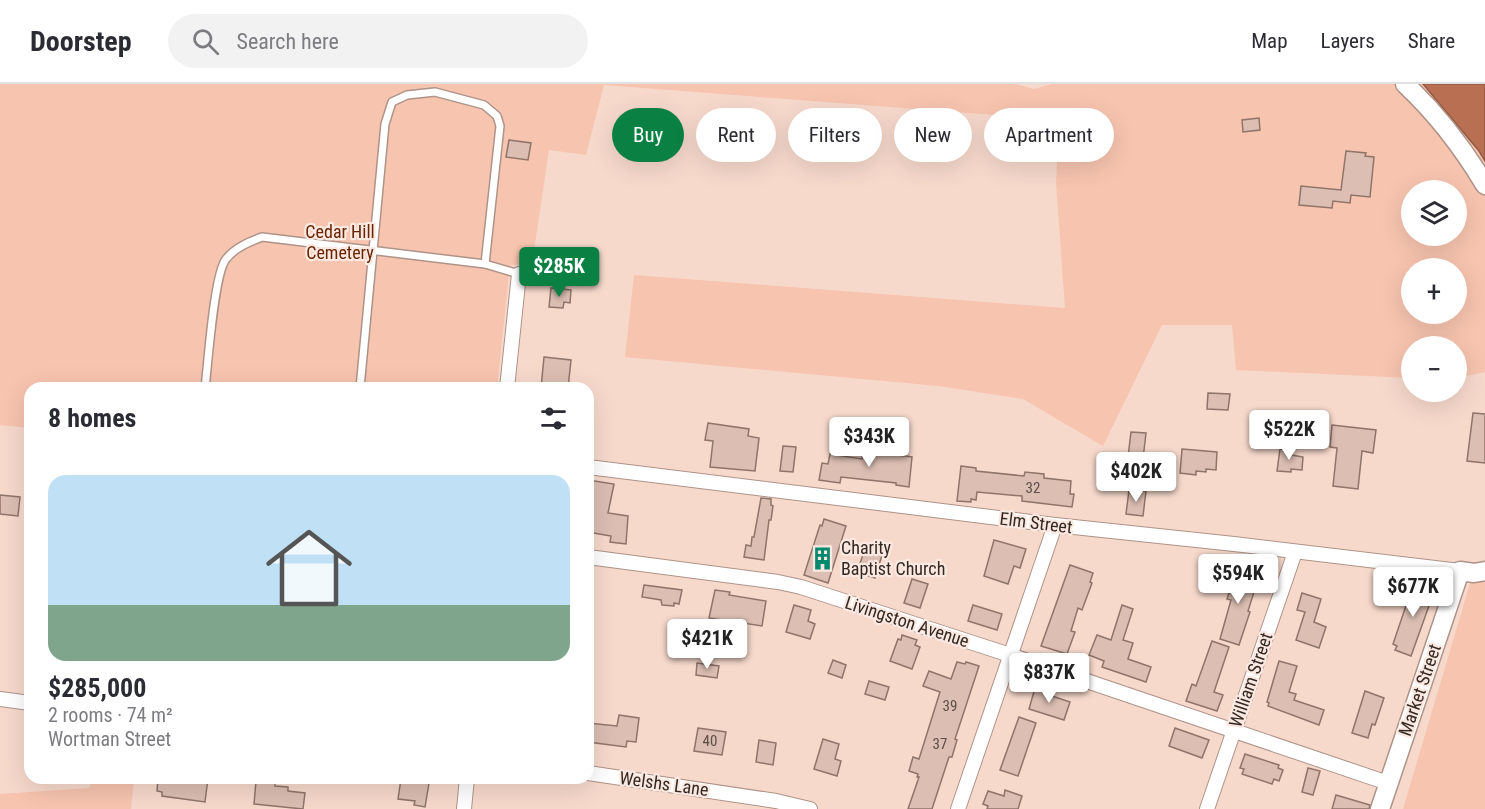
<!DOCTYPE html>
<meta charset="utf-8">
<style>
body{margin:0;font-family:"Roboto Condensed",sans-serif;background:#f2f2f3;color:#2b2b33;height:100vh;display:flex;flex-direction:column;font-size:22px;white-space:nowrap}
*{box-sizing:border-box;margin:0}
p{font-size:20px;color:#7c7c81}
.icon{flex:none;width:33px;height:33px;fill:none;stroke:currentColor;stroke-width:2;stroke-linecap:round;stroke-linejoin:round}
.map{position:relative;flex:1;overflow:hidden}
.panel{position:absolute;left:24px;top:298px;width:570px;height:402px;display:flex;flex-direction:column;background:#fff;border-radius:18px;box-shadow:0 6px 24px #0002}
.panel>*{flex:none}
.top-card{position:absolute;left:612px;top:24px;width:570px;height:54px;display:flex;gap:12px}
.buttons{position:absolute;left:1401px;top:96px;display:grid;gap:12px}
.buttons a{display:grid;place-items:center;width:66px;height:66px;border-radius:50%;background:#fff;box-shadow:0 6px 24px #0002;font-size:30px}
.price{position:absolute;translate:-50% -51px;padding:0 14px;border-radius:6px;background:#fff;color:#222;font-size:20px;line-height:39px;filter:drop-shadow(0 2px 3px #0008)}
.price::after{content:'';position:absolute;left:50%;top:36px;width:18px;height:14px;margin-left:-9px;background:inherit;clip-path:polygon(0 0,100% 0,50% 100%)}
.price.selected{background:#0b8043;color:#fff}
ul{padding:0;list-style:none}
li{display:grid;align-content:center;gap:12px;height:318px;padding:0 24px}
li span{display:grid;place-items:center;height:186px;border-radius:18px;color:#555}
li>.icon{margin-inline-start:auto}
span .icon{width:108px;height:108px;fill:#fffc;stroke-width:1}
li b{font-size:26px}
h2{display:flex;justify-content:space-between;align-items:center;height:72px;padding:0 24px;font-size:26px}
.pill{padding:0 21px;border-radius:27px;background:#fff;box-shadow:0 6px 24px #0002;font-size:21px;line-height:54px}
.pill.selected{background:#0b8043;color:#fff}
header{display:flex;align-items:center;gap:36px;box-sizing:border-box;height:84px;padding:0 30px;background:#fff;border-bottom:2px solid #e1e1e2}
header strong{font-size:28px}
nav{display:flex;gap:33px;margin-inline-start:auto;font-size:21px}
.search{width:420px;height:54px;background:#f2f2f3;display:flex;align-items:center;gap:15px;box-sizing:border-box;padding:0 21px;border-radius:33px;color:#7c7c81;font-size:22px}
.map>svg:first-child{display:block}
.green{fill:#f7c4af;fill-rule:evenodd}
.water{fill:#b97052;stroke:#915a44;stroke-width:1.5}
.building{fill:#dcbeb2;stroke:#8f7469;stroke-width:1.5}
.lines{fill:none;stroke-linecap:round;stroke-linejoin:round}
.service-casing{stroke:#af9388;stroke-width:10}
.minor-casing{stroke:#af9388;stroke-width:16}
.tertiary-casing{stroke:#af9388;stroke-width:21}
.service{stroke:#fff;stroke-width:7}
.minor{stroke:#fff;stroke-width:14}
.tertiary{stroke:#fff;stroke-width:18}
.labels{text-anchor:middle;stroke-width:4.5;stroke-linejoin:round;paint-order:stroke}
.number-label{font-size:15px;fill:#5d4e47}
.park-label{font-size:18px;fill:#692502;stroke:#fbe9e1}
.street-label{font-size:18px;fill:#332823;stroke:#fbe9e1}
.poi-label{font-size:18px;fill:#332823;stroke:#fbe9e1;text-anchor:start}
</style>
<header>
<strong>Doorstep</strong>
<div class="search"><svg class="icon" aria-label="search" viewBox="0 0 24 24"><circle cx="10" cy="10" r="6"/><path d="M15 15l6 6"/></svg>Search here</div>
<nav><a>Map</a><a>Layers</a><a>Share</a></nav>
</header>
<div class="map">
<svg width="1485" height="725" viewBox="0 0 1485 725">
<rect width="100%" height="100%" fill="#f7d9cc"/>
<g class="green">
<path d="M0,0H1016L1034,5L1052,0H1423L1479,67L1485,77V288L1457,294L1456,262H1412L1411,294L1236,286L1232,241H1162L1103,362L1023,315L938,302L625,273L634,191L1065,224L1056,99L1059,36L604,1L586,71L549,66L532,180L510,181L497,304H30V344L0,341ZM1412,106H1456V152H1412ZM1412,184H1456V230H1412Z"/>
<polygon points="1471,496 1485,498 1485,725 1403,725"/>
<polygon points="93,695 134,695 131,725 0,725 0,710 89,704"/>
</g>
<polygon class="water" points="1423,0 1485,0 1485,77 1479,67"/>
<g class="building">
<polygon points="1259,34 1260,46 1243,48 1242,36"/>
<polygon points="912,39 956,42 954,62 911,58"/>
<polygon points="509,56 531,59 528,76 506,73"/>
<polygon points="1346,67 1366,69 1365,72 1374,73 1370,113 1351,111 1350,119 1333,117 1332,124 1299,121 1301,102 1341,106"/>
<polygon points="551,204 571,206 570,219 564,218 563,224 549,223"/>
<polygon points="544,273 571,276 568,304 541,304"/>
<polygon points="1208,309 1230,310 1228,326 1207,325"/>
<polygon points="1473,329 1485,330 1485,379 1467,377"/>
<polygon points="708,339 749,345 748,352 759,354 755,387 710,383 713,357 705,356"/>
<polygon points="1332,341 1376,346 1373,369 1362,367 1358,405 1333,402 1337,364 1330,363"/>
<polygon points="1131,348 1146,349 1143,375 1128,373"/>
<polygon points="783,362 796,363 793,388 780,387"/>
<polygon points="1182,365 1217,368 1216,386 1206,385 1206,388 1196,387 1196,391 1180,389"/>
<polygon points="1280,365 1292,366 1292,371 1303,373 1302,386 1291,385 1291,388 1277,387"/>
<polygon points="863,366 912,373 909,403 896,401 896,399 841,393 840,399 819,396 822,379 828,380 830,370 862,375"/>
<polygon points="961,382 976,384 976,387 1024,392 1025,388 1044,390 1044,394 1071,397 1070,410 1074,410 1072,423 1022,417 1022,412 977,408 976,416 971,415 971,418 957,417"/>
<polygon points="588,396 614,400 608,429 628,432 626,460 610,458 611,452 588,448"/>
<polygon points="1129,406 1146,407 1143,432 1126,430"/>
<polygon points="0,411 20,413 18,432 0,430"/>
<polygon points="761,414 771,415 771,421 773,422 771,436 769,436 764,476 744,473 746,461 751,462 752,453 754,453"/>
<polygon points="824,435 846,442 828,499 804,491 820,441 822,442"/>
<polygon points="994,456 1026,465 1020,484 1014,482 1008,500 984,492"/>
<polygon points="866,462 883,468 875,494 857,488"/>
<polygon points="1070,481 1093,489 1090,498 1092,499 1082,526 1078,524 1071,547 1075,548 1067,570 1041,562"/>
<polygon points="1229,485 1258,495 1248,527 1250,528 1239,561 1220,555 1231,516 1227,515 1229,509 1222,506"/>
<polygon points="912,495 928,500 920,524 904,519"/>
<polygon points="1414,498 1435,505 1411,572 1395,566 1397,562 1393,560"/>
<polygon points="644,501 682,506 679,520 674,519 674,522 662,521 661,516 642,513"/>
<polygon points="715,506 730,508 729,511 766,517 762,542 709,534"/>
<polygon points="1302,509 1321,515 1314,538 1326,543 1319,564 1296,556 1305,528 1297,526"/>
<polygon points="794,521 811,526 808,537 815,540 810,555 786,548"/>
<polygon points="973,521 1002,530 997,546 968,537"/>
<polygon points="1122,521 1133,525 1123,556 1133,559 1128,575 1151,583 1146,598 1102,583 1104,577 1089,571 1097,551 1111,556"/>
<polygon points="902,551 917,556 915,561 920,563 912,585 890,577 898,555 901,556"/>
<polygon points="1212,557 1229,563 1214,608 1223,611 1217,627 1186,617 1192,600 1196,602"/>
<polygon points="833,576 846,581 842,594 828,589"/>
<polygon points="1279,577 1297,582 1289,608 1296,610 1294,616 1324,626 1319,641 1268,622 1269,619 1267,618"/>
<polygon points="957,578 965,580 966,578 979,582 955,655 957,656 952,673 949,673 932,725 908,725 919,693 917,693 918,690 909,687 913,673 919,675 940,608 923,602 929,587 951,595"/>
<polygon points="697,579 719,582 717,594 696,591"/>
<polygon points="869,597 889,603 885,616 865,610"/>
<polygon points="1035,604 1050,608 1049,611 1070,618 1064,636 1029,625"/>
<polygon points="1365,607 1384,614 1375,641 1372,640 1368,654 1352,649"/>
<polygon points="619,631 639,634 636,658 627,657 626,663 588,658 588,639 617,642"/>
<polygon points="1019,633 1036,639 1018,692 1000,686"/>
<polygon points="698,644 726,648 722,671 694,667"/>
<polygon points="1175,644 1209,656 1202,674 1169,662"/>
<polygon points="823,655 839,660 835,675 841,677 837,692 814,685"/>
<polygon points="759,656 776,659 773,681 756,678"/>
<polygon points="1245,670 1279,681 1278,684 1283,686 1279,697 1274,695 1272,700 1242,690 1244,685 1240,684"/>
<polygon points="1308,684 1320,687 1313,711 1302,708"/>
<polygon points="158,694 208,694 205,718 162,712 162,708 157,707"/>
<polygon points="401,695 429,699 425,723 414,721 415,717 398,715"/>
<polygon points="256,697 275,699 275,702 288,703 288,707 305,709 303,725 254,720"/>
<polygon points="1005,706 1022,712 1018,725 987,725 988,722 983,720 988,707 1004,712"/>
<polygon points="1336,711 1370,721 1369,725 1332,725"/>
</g>
<g class="lines">
<defs>
<g id="service">
<path d="M205,304C208,280 214,190 226,175C236,163 249,158 262,153L485,180"/>
<polyline points="360,304 385,40 392,18 407,11 435,8 484,21 497,32 500,42 485,180 519,190"/>
</g>
<g id="minor">
<polyline points="507,304 519,190"/>
<polyline points="588,383 1055,441 1234,460 1460,487"/>
<polyline points="588,473 778,498 801,503 1010,571 1388,699"/>
<polyline points="0,615 30,619"/>
<polyline points="588,689 776,717 810,725"/>
<polyline points="464,725 467,694"/>
<polyline points="958,725 1055,441"/>
<polyline points="1207,725 1295,468"/>
</g>
<g id="tertiary">
<path d="M1405,0C1437,30 1463,64 1485,101"/>
<polyline points="1380,725 1460,487 1474,489 1485,487"/>
</g>
</defs>
<use href="#service" class="service-casing"/>
<use href="#minor" class="minor-casing"/>
<use href="#tertiary" class="tertiary-casing"/>
<use href="#service" class="service"/>
<use href="#minor" class="minor"/>
<use href="#tertiary" class="tertiary"/>
</g>
<defs>
<symbol id="building-bare" viewBox="-9 -9 18 18"><path d="M-4-6H4V6H1V3H-1V6H-4ZM-2.5-4.3h1.7v1.8h-1.7ZM.8-4.3h1.7v1.8H.8ZM-2.5-1h1.7V.8h-1.7ZM.8-1h1.7V.8H.8Z" fill="#02896e" stroke="#fbe9e1" stroke-width="2.5" paint-order="stroke"/></symbol>
</defs>
<g fill-rule="evenodd">
<use href="#building-bare" x="806" y="458" width="33" height="33"/>
</g>
<g class="labels">
<g class="number-label">
<text x="1033" y="409">32</text>
<text x="950" y="627">39</text>
<text x="710" y="662">40</text>
<text x="940" y="665">37</text>
</g>
<g class="park-label">
<text x="340" y="154">Cedar Hill<tspan x="340" dy="21">Cemetery</tspan></text>
</g>
<g class="street-label">
<text transform="translate(1036 439) rotate(7)" y="6">Elm Street</text>
<text transform="translate(907 538) rotate(18)" y="6">Livingston Avenue</text>
<text transform="translate(1251 596) rotate(-71)" y="6">William Street</text>
<text transform="translate(1420 606) rotate(-71)" y="6">Market Street</text>
<text transform="translate(664 700) rotate(8)" y="6">Welshs Lane</text>
</g>
<g class="poi-label">
<text x="841" y="470">Charity<tspan x="841" dy="21">Baptist Church</tspan></text>
</g>
</g>
</svg>
<div class="buttons">
<a><svg class="icon" aria-label="layers" viewBox="0 0 24 24"><path d="M12 4l9 5-9 5-9-5zM3 14l9 5 9-5"/></svg></a>
<a>+</a>
<a>−</a>
</div>
<b class="price selected" style="left:559px;top:214px">$285K</b>
<b class="price" style="left:1289px;top:377px">$522K</b>
<b class="price" style="left:869px;top:384px">$343K</b>
<b class="price" style="left:1136px;top:419px">$402K</b>
<b class="price" style="left:1238px;top:521px">$594K</b>
<b class="price" style="left:1413px;top:534px">$677K</b>
<b class="price" style="left:707px;top:586px">$421K</b>
<b class="price" style="left:1049px;top:620px">$837K</b>
<div class="top-card">
<a class="pill selected">Buy</a>
<a class="pill">Rent</a>
<a class="pill">Filters</a>
<a class="pill">New</a>
<a class="pill">Apartment</a>
</div>
<section class="panel">
<h2>8 homes<svg class="icon" aria-label="filters" viewBox="0 0 24 24"><path d="M4 7h16M4 17h16"/><circle cx="9" cy="7" r="2"/><circle cx="15" cy="17" r="2"/></svg></h2>
<ul>
<li><span style="background:linear-gradient(#bfe0f5 70%,#7fa58c 0)"><svg class="icon" aria-label="home" viewBox="0 0 24 24"><path d="M3 11l9-7 9 7M6 9v11h12V9"/></svg></span><div><b>$285,000</b><p>2 rooms · 74 m²</p><p>Wortman Street</p></div></li>
</ul>
</section>
</div>
